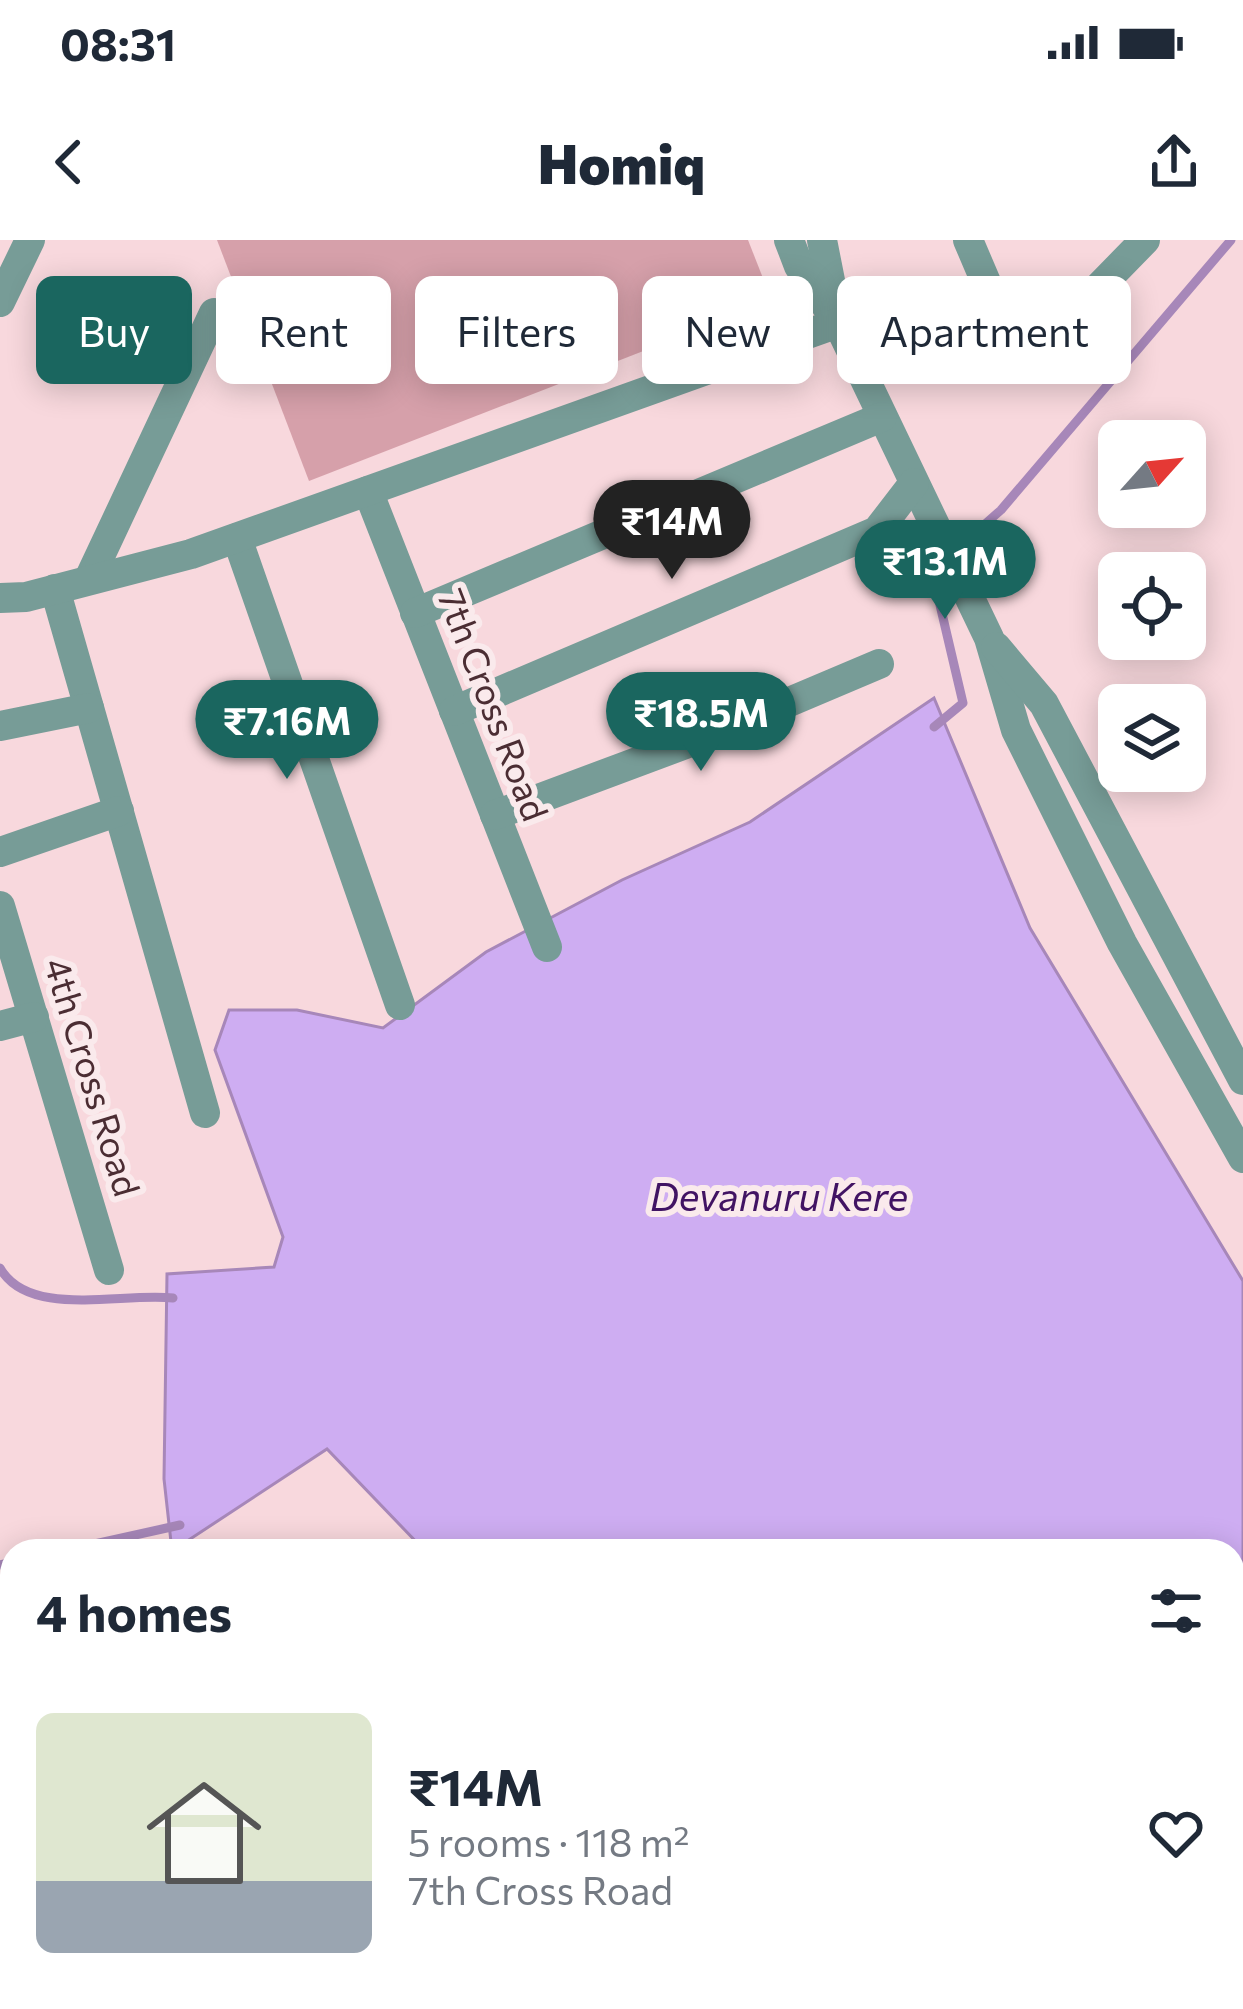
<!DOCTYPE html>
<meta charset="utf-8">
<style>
body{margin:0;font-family:Commissioner,sans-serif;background:#f2f2f3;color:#1f2937;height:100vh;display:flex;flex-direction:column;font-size:45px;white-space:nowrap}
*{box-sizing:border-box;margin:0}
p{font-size:39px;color:#747a83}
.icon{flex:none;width:66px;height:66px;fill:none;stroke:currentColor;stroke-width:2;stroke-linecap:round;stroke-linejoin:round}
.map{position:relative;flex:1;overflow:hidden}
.side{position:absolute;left:0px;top:1299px;width:1245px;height:471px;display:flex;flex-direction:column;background:#fff;border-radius:36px 36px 0 0;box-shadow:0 6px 30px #0003}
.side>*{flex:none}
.guide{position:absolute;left:36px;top:36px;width:1173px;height:108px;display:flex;gap:24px}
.needle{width:78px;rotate:63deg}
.buttons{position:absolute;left:1098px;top:180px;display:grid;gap:24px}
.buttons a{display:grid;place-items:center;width:108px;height:108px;border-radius:18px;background:#fff;box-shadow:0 6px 30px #0003;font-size:60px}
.price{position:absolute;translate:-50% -102px;padding:0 27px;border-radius:42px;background:#1a665f;color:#fff;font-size:39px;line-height:78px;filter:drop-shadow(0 3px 6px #0008)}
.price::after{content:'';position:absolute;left:50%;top:72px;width:36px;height:27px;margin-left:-18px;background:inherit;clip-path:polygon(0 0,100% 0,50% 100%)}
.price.active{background:#222;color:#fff}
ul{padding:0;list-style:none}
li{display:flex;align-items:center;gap:36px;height:300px;padding:0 36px}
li+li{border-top:3px solid #e0e1e3}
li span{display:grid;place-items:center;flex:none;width:336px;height:240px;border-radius:18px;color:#555}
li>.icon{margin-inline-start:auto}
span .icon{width:144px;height:144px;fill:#fffc;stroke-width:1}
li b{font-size:51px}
h2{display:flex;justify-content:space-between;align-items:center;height:144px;padding:0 36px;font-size:51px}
.pill{padding:0 42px;border-radius:18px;background:#fff;box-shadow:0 6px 30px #0003;font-size:42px;line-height:108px}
.pill.active{background:#1a665f;color:#fff}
.status{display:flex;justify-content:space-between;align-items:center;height:84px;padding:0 60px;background:#fff;direction:ltr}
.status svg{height:33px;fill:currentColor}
header{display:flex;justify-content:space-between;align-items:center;height:156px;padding:0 36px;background:#fff;font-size:54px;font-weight:800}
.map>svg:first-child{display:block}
.green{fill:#d6a0aa}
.water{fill:#ceadf2;stroke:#a787b9;stroke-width:3}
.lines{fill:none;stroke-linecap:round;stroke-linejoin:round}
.stream{stroke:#a787b9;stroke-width:9}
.minor{stroke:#779c97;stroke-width:30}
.labels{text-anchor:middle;stroke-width:12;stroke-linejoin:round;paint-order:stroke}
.street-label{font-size:36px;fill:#4b2d33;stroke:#faeaec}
.water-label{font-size:39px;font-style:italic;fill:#411363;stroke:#faeaec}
</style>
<div class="status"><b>08:31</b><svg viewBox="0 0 49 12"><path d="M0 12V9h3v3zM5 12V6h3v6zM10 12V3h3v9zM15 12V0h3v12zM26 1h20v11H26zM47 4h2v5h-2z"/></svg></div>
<header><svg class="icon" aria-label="back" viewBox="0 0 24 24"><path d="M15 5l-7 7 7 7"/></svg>Homiq<svg class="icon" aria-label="share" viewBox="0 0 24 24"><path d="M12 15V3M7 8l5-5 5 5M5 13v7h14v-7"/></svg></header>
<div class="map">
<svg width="1243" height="1769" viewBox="0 0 1243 1769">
<rect width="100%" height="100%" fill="#f8d8dd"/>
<polygon class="green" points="217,0 748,0 772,61 309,241"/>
<polygon class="water" points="934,458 1030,688 1243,1041 1243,1649 1233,1625 1233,1311 425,1311 327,1209 172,1311 164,1239 167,1034 274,1027 283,997 215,810 229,770 297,770 383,788 486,712 622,640 750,582"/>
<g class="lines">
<g class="stream">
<polyline points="934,487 963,463 932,331 1001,270 1231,0"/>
<path d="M0,1028C29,1079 122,1052 173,1058"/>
<polyline points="63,1311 180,1285"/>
<polyline points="0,1325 12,1322"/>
</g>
<g class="minor">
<polyline points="789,0 799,26 838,83 989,398 1016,490 1122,703 1243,918"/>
<polyline points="822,0 836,71"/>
<polyline points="968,0 1020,122 1028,120 1145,0"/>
<polyline points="0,62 30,0"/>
<polyline points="368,251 547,707"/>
<polyline points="237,298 400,765"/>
<polyline points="90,337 214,73"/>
<polyline points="55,349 205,873"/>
<polyline points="0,358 26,357 191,314 838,83"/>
<polyline points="415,373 882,177"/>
<polyline points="996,407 1044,464 1243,840"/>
<polyline points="454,471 877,291 914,243"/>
<polyline points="0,486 89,468"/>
<polyline points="495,575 723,490 879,424"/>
<polyline points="0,612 119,571"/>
<polyline points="0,666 109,1030"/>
<polyline points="0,786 34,777"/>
<polyline points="0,1483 12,1479"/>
<polyline points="0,1614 12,1608"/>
<polyline points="85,1758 91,1769"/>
<polyline points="213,1758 219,1769"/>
<polyline points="703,1758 710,1769"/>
<polyline points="836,1758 843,1769"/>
<polyline points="328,1769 347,1758"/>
<polyline points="620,1769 638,1758"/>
</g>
</g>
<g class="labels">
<g class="street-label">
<text transform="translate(493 465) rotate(69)" y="13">7th Cross Road</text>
<text transform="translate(92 837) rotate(73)" y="13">4th Cross Road</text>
</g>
<g class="water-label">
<text x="779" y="971">Devanuru Kere</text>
</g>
</g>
</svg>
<div class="buttons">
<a><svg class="needle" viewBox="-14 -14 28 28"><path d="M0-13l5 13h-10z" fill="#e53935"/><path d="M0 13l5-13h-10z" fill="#747a83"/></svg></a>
<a><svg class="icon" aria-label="locate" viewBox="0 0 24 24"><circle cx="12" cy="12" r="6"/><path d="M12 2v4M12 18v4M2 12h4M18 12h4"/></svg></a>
<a><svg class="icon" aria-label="layers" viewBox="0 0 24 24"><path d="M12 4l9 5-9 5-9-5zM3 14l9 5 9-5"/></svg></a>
</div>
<b class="price active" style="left:672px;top:342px">₹14M</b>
<b class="price" style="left:945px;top:382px">₹13.1M</b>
<b class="price" style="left:701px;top:534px">₹18.5M</b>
<b class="price" style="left:287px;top:542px">₹7.16M</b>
<div class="guide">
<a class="pill active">Buy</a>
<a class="pill">Rent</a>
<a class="pill">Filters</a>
<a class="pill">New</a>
<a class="pill">Apartment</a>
</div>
<section class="side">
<h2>4 homes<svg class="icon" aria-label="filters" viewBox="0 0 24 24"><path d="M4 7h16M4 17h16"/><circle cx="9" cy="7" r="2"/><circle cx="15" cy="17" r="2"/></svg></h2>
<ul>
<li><span style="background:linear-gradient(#dfe7d0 70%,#9aa5b1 0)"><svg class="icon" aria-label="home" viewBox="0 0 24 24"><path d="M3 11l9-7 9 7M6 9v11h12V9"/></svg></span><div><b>₹14M</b><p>5 rooms · 118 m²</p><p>7th Cross Road</p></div><svg class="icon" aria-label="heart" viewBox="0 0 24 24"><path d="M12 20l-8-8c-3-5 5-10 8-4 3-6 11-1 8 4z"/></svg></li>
</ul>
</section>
</div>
